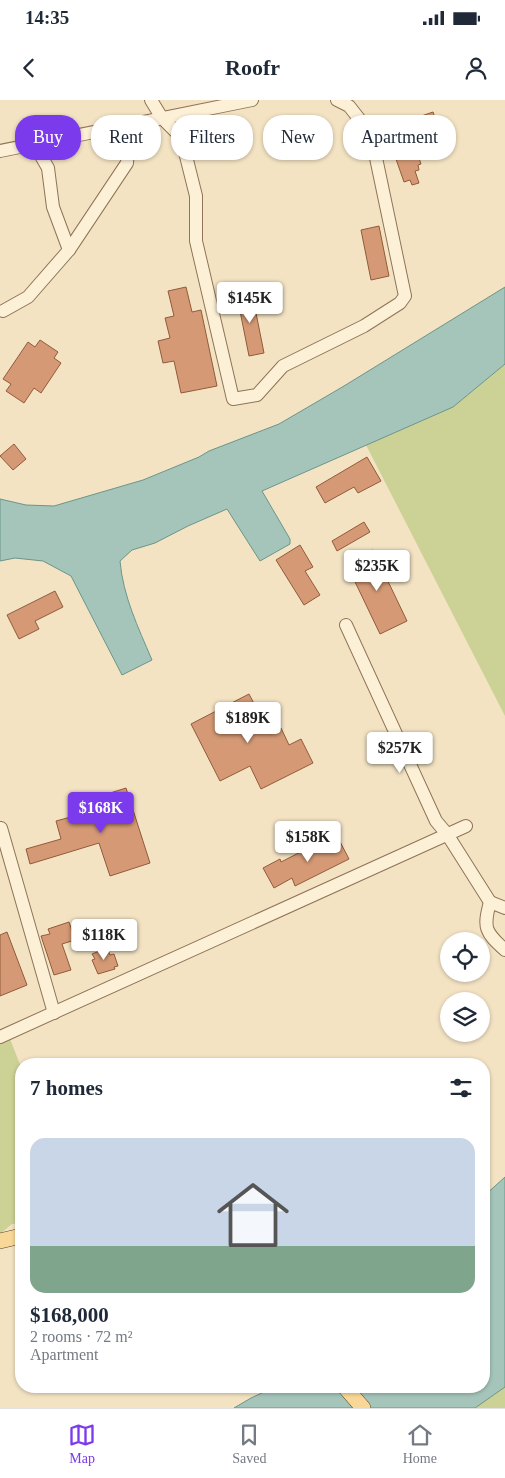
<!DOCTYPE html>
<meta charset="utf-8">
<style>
body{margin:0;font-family:"Times New Roman",serif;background:#f2f2f3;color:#1f2937;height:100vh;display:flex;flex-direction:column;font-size:19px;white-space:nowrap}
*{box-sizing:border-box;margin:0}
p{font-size:16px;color:#747a83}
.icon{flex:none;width:28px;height:28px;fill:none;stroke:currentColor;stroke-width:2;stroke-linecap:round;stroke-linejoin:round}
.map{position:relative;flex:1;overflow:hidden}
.sheet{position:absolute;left:15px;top:958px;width:475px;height:335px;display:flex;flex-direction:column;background:#fff;border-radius:20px;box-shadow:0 1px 4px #0004}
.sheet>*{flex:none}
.top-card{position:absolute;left:15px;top:15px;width:475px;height:45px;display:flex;gap:10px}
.controls{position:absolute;left:440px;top:832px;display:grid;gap:10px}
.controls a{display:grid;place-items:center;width:50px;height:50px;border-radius:50%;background:#fff;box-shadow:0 1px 4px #0004;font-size:25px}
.price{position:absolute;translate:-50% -42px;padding:0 11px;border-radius:5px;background:#fff;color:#222;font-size:16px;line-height:32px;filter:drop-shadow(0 1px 2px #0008)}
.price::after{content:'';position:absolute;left:50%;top:30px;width:15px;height:11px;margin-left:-8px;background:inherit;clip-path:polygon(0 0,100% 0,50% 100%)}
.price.active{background:#7c3aed;color:#fff}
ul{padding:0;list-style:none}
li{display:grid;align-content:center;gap:10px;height:265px;padding:0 15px}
li span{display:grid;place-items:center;height:155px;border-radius:15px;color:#555}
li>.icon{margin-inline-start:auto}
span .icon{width:90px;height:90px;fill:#fffc;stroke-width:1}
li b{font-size:21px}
h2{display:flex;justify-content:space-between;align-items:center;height:60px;padding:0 15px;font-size:21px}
.pill{padding:0 18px;border-radius:20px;background:#fff;box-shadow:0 1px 4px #0004;font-size:18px;line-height:45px}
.pill.active{background:#7c3aed;color:#fff}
.status{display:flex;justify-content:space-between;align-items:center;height:35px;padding:0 25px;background:#fff;direction:ltr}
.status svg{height:14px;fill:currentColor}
header{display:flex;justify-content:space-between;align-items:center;height:65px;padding:0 15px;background:#fff;font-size:22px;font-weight:700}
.tabs{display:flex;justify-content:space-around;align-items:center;height:70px;border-top:1px solid #e0e1e3;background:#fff;font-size:14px;color:#747a83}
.tabs a{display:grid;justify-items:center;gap:2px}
.tabs .active{color:#7c3aed}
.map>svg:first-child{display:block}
.green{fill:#ccd295}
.water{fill:#a5c5bb;stroke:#6b9589}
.building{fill:#d59a75;stroke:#915b3a}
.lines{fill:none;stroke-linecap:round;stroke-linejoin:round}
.minor-casing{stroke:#8f7457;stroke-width:14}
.major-casing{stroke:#5c412c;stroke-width:16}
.minor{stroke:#fcf0d7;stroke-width:12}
.major{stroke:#f9d897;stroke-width:15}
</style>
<div class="status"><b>14:35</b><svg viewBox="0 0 49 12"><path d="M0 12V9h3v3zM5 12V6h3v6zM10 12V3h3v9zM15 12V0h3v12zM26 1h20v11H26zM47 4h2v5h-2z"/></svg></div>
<header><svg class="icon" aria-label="back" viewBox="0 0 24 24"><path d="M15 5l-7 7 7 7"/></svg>Roofr<svg class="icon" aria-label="person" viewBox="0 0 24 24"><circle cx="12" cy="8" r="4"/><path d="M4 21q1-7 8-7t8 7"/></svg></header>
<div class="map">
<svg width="505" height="1308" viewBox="0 0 505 1308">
<rect width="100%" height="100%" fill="#f3e3c3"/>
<g class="green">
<polygon points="505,264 505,616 366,345 453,307"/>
<polygon points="10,939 21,967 21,1123 12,1124 0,1134 0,944"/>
<polygon points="505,1287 505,1308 475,1308"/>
</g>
<g class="water">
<path d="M505,187V264L453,307L262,391L290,439V444L260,461L227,409L188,426L155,443L132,450L120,461C123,496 138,527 152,560L122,575L71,476L43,461L15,458L0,461V399L26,405L54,406L143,380L199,357L209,351L279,324L344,286Z"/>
<polygon points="505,1077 505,1287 475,1308 234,1308 251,1298 277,1286 484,1286 484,1096"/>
</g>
<g class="building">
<polygon points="433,12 438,26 433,28 434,31 412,38 421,64 418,65 419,70 415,71 419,83 412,85 410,80 404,82 389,39 399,36 394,20 405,16 407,21"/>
<polygon points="379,126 389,176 371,180 361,130"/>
<polygon points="186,187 192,212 201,210 217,286 181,293 174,261 163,263 158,241 170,238 165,218 174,216 168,191"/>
<polygon points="252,193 264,253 249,256 237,196"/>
<polygon points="40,240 58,252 54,258 61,263 41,293 34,288 24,303 6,291 11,284 3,279 28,242 35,247"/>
<polygon points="14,344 26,359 13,370 0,356"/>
<polygon points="367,357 381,381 358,393 354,387 325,403 316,387"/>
<polygon points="364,422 370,432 337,451 332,441"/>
<polygon points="300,445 313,467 305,471 320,495 304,505 276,460"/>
<polygon points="373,450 407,521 380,534 346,463"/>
<polygon points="55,491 63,507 35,521 39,529 19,539 7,515"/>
<polygon points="249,594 270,634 281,628 289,645 301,639 313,663 261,689 250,666 220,681 191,624"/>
<polygon points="126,688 150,763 110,776 99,743 30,764 26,749 61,739 56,721 89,712 85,701"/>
<polygon points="336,734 349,759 295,786 292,778 274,788 263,768 280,759 281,762"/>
<polygon points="69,822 75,840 62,844 71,870 54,875 41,836 50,834 48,829"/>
<polygon points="7,832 27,885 0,896 0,835"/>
<polygon points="107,848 110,855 114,854 118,866 114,867 115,869 98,874 92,860 95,859 92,854"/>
</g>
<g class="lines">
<defs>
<g id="minor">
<polyline points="151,0 162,18 177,33 185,52 196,96 196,141 233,299 257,295 283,266 364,226 400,203 405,196 371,34 349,6 337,0"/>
<polyline points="34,44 48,68 53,107 69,150"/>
<polyline points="0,51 252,0"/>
<polyline points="3,211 28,197 69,150 127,63 130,24"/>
<polyline points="346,525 436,721 447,734 490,802"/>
<polyline points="1,728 54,913"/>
<path d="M505,808L490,802C483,828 485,832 505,850"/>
<polyline points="0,937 466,726"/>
</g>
<g id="major">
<polyline points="0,1141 21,1136"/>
<polyline points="344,1286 363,1308"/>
</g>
</defs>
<use href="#minor" class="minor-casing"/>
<use href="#major" class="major-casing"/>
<use href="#minor" class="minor"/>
<use href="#major" class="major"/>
</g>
</svg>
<div class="controls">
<a><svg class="icon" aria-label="locate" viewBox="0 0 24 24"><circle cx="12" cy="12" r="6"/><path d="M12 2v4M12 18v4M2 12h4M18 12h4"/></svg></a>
<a><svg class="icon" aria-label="layers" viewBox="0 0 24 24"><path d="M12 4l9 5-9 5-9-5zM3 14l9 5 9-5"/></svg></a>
</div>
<b class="price" style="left:250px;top:224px">$145K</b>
<b class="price" style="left:377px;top:492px">$235K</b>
<b class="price" style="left:248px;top:644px">$189K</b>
<b class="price" style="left:400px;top:674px">$257K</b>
<b class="price active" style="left:101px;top:734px">$168K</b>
<b class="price" style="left:308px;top:763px">$158K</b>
<b class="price" style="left:104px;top:861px">$118K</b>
<div class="top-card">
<a class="pill active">Buy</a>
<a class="pill">Rent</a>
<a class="pill">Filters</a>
<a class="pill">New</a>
<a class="pill">Apartment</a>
</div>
<section class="sheet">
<h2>7 homes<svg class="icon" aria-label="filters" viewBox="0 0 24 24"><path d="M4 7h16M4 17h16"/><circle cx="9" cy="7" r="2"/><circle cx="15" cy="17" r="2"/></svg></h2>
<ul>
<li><span style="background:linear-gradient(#c9d6e8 70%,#7fa58c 0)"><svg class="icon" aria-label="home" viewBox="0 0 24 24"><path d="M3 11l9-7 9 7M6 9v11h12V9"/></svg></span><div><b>$168,000</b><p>2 rooms · 72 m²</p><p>Apartment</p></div></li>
</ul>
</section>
</div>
<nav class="tabs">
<a class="active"><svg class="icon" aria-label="map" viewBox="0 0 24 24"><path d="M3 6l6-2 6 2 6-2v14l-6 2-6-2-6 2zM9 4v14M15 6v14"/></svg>Map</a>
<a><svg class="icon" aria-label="saved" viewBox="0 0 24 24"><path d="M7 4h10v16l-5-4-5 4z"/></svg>Saved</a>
<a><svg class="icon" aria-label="home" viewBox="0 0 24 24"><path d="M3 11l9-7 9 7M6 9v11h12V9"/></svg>Home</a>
</nav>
